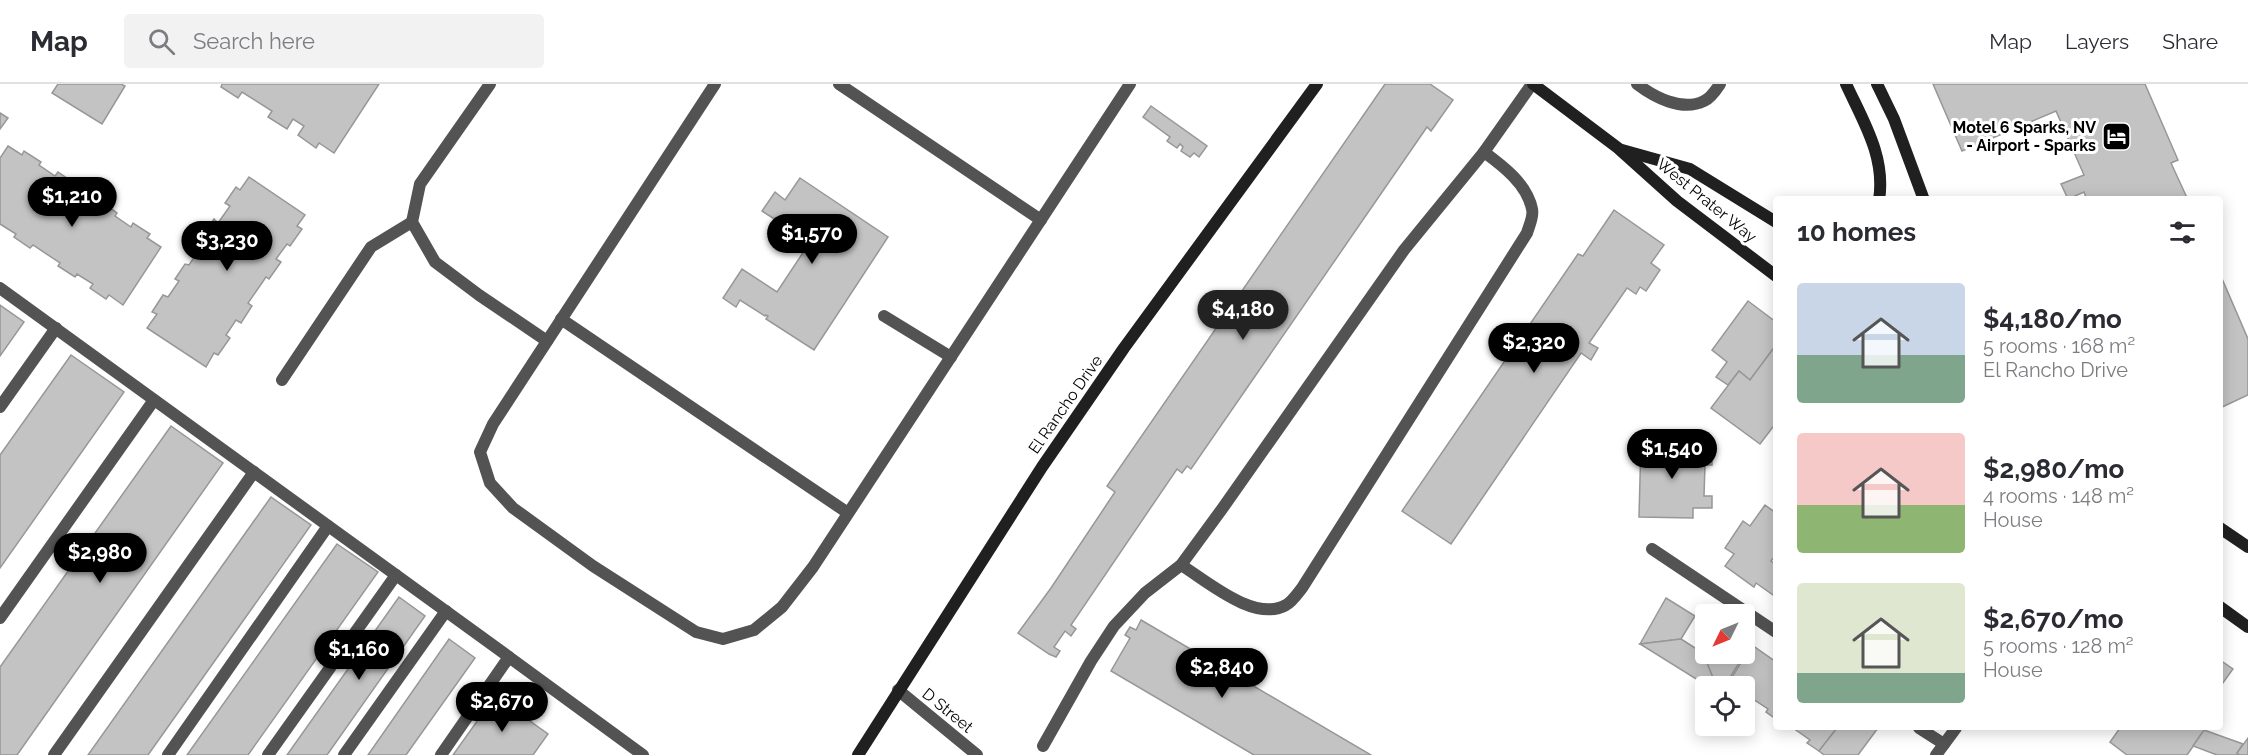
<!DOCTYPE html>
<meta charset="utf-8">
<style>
body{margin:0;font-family:Raleway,sans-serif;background:#f2f2f3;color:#2b2b33;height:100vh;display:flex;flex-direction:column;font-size:22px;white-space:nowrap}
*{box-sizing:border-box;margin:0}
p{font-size:20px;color:#7c7c81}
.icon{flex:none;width:33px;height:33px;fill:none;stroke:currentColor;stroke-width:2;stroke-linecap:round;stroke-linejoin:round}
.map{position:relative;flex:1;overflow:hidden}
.sheet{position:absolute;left:1773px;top:112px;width:450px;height:534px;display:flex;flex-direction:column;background:#fff;border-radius:6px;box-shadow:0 3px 15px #0003}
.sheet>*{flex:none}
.needle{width:39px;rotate:227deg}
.tools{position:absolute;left:1695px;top:520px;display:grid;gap:12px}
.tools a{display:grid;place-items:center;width:60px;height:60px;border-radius:6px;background:#fff;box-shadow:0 3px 15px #0003;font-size:30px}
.price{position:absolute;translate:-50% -51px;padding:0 14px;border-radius:21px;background:#000;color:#fff;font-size:20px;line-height:39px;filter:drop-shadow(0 2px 3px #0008)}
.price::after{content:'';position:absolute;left:50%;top:36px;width:18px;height:14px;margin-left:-9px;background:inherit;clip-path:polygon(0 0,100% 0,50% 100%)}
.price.active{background:#222;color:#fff}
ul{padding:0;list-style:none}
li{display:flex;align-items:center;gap:18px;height:150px;padding:0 24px}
li span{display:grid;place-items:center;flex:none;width:168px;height:120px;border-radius:6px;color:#555}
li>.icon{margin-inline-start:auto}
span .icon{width:72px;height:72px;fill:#fffc;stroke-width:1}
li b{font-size:26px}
h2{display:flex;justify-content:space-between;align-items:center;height:72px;padding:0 24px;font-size:26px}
header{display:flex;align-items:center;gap:36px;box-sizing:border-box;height:84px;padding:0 30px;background:#fff;border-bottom:2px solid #e1e1e2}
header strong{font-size:28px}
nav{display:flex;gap:33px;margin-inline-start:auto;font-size:21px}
.search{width:420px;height:54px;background:#f2f2f3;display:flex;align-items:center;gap:15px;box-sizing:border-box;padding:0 21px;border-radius:6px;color:#7c7c81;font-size:22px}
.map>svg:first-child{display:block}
.building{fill:#c3c3c3;stroke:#979797;stroke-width:1.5}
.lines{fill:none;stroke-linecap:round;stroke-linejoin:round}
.lane{stroke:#535353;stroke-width:12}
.street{stroke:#535353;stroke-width:12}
.secondary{stroke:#202020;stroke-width:12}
.labels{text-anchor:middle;stroke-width:6;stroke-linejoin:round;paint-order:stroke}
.poi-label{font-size:16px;font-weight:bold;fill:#000;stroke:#fff;text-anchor:end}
.street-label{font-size:16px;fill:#000;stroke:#fff}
</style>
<header>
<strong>Map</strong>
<div class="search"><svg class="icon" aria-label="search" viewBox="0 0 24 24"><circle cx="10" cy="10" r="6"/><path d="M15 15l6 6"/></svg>Search here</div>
<nav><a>Map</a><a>Layers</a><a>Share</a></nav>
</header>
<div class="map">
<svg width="2248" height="671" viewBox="0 0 2248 671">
<rect width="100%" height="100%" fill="#fff"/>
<g class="building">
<polygon points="58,0 121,0 125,2 102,40 52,9"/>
<polygon points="222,0 379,0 334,69 319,59 316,64 298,51 304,42 293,35 287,45 268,33 272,27 242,8 238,14 221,3"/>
<polygon points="1385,0 1430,0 1453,16 1431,47 1427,43 1191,385 1187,382 1182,389 1177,385 1071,541 1076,545 1071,552 1065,547 1054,563 1060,567 1056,573 1049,570 1018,549 1051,504 1115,408 1107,402"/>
<polygon points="1933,0 2145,0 2178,76 2171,79 2188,116 2087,116 2084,108 2068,115 2061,100 2084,91 2056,27 1962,67"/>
<polygon points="1151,22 1207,62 1199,73 1194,69 1190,73 1181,67 1183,63 1180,60 1177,64 1167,57 1170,53 1143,33"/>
<polygon points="0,29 8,34 0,45"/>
<polygon points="8,62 22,71 24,67 41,78 39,81 55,92 58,88 74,99 69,103 99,123 102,118 117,129 115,132 131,143 133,139 150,150 147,154 161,163 123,221 109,211 106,215 90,204 93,200 77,190 75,193 58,182 60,179 33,161 30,164 14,153 16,150 0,140 0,74"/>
<polygon points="249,93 305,131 297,142 302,145 290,162 287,160 276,175 281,178 269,195 266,193 248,219 252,222 241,239 236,236 226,251 230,254 218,271 214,269 206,283 147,244 157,230 152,228 163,211 168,213 179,197 175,195 185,180 189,181 207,154 203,151 214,135 218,139 230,122 225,119 236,103 240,106"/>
<polygon points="800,94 888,153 814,266 766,235 768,232 766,231 765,232 740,216 736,223 723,214 742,185 777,208 810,158 762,127 775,108 785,116"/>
<polygon points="1614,126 1664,161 1651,179 1660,186 1646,207 1640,203 1636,210 1627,204 1589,259 1598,264 1591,276 1581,269 1451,460 1402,427 1578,170 1583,172"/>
<polygon points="2220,190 2248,255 2248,311 2220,324"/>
<polygon points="1748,217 1776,238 1776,261 1750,296 1739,287 1728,301 1716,293 1727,278 1712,266"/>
<polygon points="0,221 24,238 0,272"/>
<polygon points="1776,261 1776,339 1760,360 1711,324 1739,287 1750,296"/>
<polygon points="71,271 124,308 0,484 0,371"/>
<polygon points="171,342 223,379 17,671 0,671 0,583"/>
<polygon points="1641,357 1693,358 1692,369 1712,369 1712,381 1705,381 1704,412 1712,412 1712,424 1693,424 1693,434 1639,433"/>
<polygon points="271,413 311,441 148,671 88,671"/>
<polygon points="1765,421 1776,429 1776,471 1771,477 1776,481 1776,513 1756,499 1754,503 1725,482 1734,470 1725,464 1743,437 1750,442"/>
<polygon points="337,460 378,488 248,671 187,671"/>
<polygon points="399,513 425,532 327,671 287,671"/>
<polygon points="1666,514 1695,532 1681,555 1640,560"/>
<polygon points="1141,536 1371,671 1254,671 1111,587 1130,554 1125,551 1130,543 1136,546"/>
<polygon points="449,555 475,574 406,671 368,671"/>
<polygon points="1681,555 1703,569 1717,603 1709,603 1640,560"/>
<polygon points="1744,555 1751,560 1724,603 1717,603 1703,569 1706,566 1706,570 1744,570"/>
<polygon points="1752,561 1776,578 1776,635 1766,628 1768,625 1750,613 1754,608 1732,593"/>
<polygon points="2220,576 2233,585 2220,603"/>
<polygon points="495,612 548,650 533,671 453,671"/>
<polygon points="1793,644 1837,644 1819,667 1807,659 1810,656"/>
<polygon points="1837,644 1878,644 1858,671 1824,671 1819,667"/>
<polygon points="2120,644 2206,644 2187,671 2127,671 2110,658"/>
<polygon points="2204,646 2243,660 2237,669 2240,671 2217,671 2193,662"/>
<polygon points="2248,654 2248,671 2240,671 2237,669"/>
</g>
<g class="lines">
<g class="lane">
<polyline points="490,0 420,100 412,138 435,178 479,211 547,257"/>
<polyline points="715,0 493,340 480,368 490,399 513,424 593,482 696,548 723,555 754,546 782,523 813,483 1130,0"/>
<polyline points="839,0 1041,136"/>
<path d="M1637,0C1654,13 1682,28 1704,17C1711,14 1716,6 1720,0"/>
<polyline points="0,204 509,573"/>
<polyline points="884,232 951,273"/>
<polyline points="561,235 848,429"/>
<polyline points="282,296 371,163 412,138"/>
<polyline points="0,323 56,244"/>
<polyline points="1652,465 1776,548"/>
<path d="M1181,481C1207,497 1255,539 1286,521C1292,518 1298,509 1302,504L1527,149C1529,142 1534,132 1532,125C1527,100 1503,82 1484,68"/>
<polyline points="0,534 154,316"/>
<polyline points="1919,644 1944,660"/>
<polyline points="1043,662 1091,577 1114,542 1145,509 1181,481 1222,425 1404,166 1484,68 1532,0"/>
<polyline points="54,671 254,388"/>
<polyline points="168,671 328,442"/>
<polyline points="268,671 396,491"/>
<polyline points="344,671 446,527"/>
<polyline points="441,671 509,573 643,671"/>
</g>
<g class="street">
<polyline points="898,606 977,671"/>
<polyline points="1936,671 1956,644"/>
</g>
<g class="secondary">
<polyline points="1533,0 1618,64 1677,117 1776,192"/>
<path d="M1846,0C1863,37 1886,73 1879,116"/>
<polyline points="1877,0 1894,35 1924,116"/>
<polyline points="1622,66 1690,85 1776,138"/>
<polyline points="2220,444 2248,463"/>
<polyline points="2220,523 2248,543"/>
<polyline points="858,671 1042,383 1124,264 1317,0"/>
</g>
</g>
<defs>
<symbol id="hotel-square" viewBox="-11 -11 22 22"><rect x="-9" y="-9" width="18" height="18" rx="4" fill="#000" stroke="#fff"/><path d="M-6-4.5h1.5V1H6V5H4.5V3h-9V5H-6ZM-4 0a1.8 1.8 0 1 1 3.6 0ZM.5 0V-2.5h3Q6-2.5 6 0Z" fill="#fff"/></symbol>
</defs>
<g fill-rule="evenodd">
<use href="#hotel-square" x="2100" y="36" width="33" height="33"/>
</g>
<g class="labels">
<g class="poi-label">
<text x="2096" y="49">Motel 6 Sparks, NV<tspan x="2096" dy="18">- Airport - Sparks</tspan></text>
</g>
<g class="street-label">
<text transform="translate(1707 116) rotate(39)" y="6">West Prater Way</text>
<text transform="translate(1065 320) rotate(-55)" y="6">El Rancho Drive</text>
<text transform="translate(948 626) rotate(39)" y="6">D Street</text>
</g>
</g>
</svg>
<div class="tools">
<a><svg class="needle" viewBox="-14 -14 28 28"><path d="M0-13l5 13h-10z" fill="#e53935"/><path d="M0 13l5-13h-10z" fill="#7c7c81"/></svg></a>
<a><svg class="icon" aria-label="locate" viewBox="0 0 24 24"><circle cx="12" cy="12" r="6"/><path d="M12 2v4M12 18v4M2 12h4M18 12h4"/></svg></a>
</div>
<b class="price" style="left:72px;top:144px">$1,210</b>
<b class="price" style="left:812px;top:181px">$1,570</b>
<b class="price" style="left:227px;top:188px">$3,230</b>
<b class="price active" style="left:1243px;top:257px">$4,180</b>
<b class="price" style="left:1534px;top:290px">$2,320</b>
<b class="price" style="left:1672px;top:396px">$1,540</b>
<b class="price" style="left:100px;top:500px">$2,980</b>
<b class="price" style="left:359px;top:597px">$1,160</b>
<b class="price" style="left:1222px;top:615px">$2,840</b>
<b class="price" style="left:502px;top:649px">$2,670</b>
<section class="sheet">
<h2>10 homes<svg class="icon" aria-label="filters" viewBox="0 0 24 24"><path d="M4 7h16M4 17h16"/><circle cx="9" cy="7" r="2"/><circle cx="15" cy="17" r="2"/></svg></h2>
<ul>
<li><span style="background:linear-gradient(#c9d6e8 60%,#7fa58c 0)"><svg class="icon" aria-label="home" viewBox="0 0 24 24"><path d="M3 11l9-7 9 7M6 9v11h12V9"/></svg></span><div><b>$4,180/mo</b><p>5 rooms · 168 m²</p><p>El Rancho Drive</p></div></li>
<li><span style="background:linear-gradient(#f6c9c9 60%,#8fb573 0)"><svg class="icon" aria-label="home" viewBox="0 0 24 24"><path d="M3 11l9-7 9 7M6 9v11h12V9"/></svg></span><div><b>$2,980/mo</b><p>4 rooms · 148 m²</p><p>House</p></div></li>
<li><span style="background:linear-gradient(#dfe7d0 75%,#7fa58c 0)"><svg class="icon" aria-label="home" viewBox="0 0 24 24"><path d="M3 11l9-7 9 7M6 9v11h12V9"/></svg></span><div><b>$2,670/mo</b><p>5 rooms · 128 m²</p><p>House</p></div></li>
</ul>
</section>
</div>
